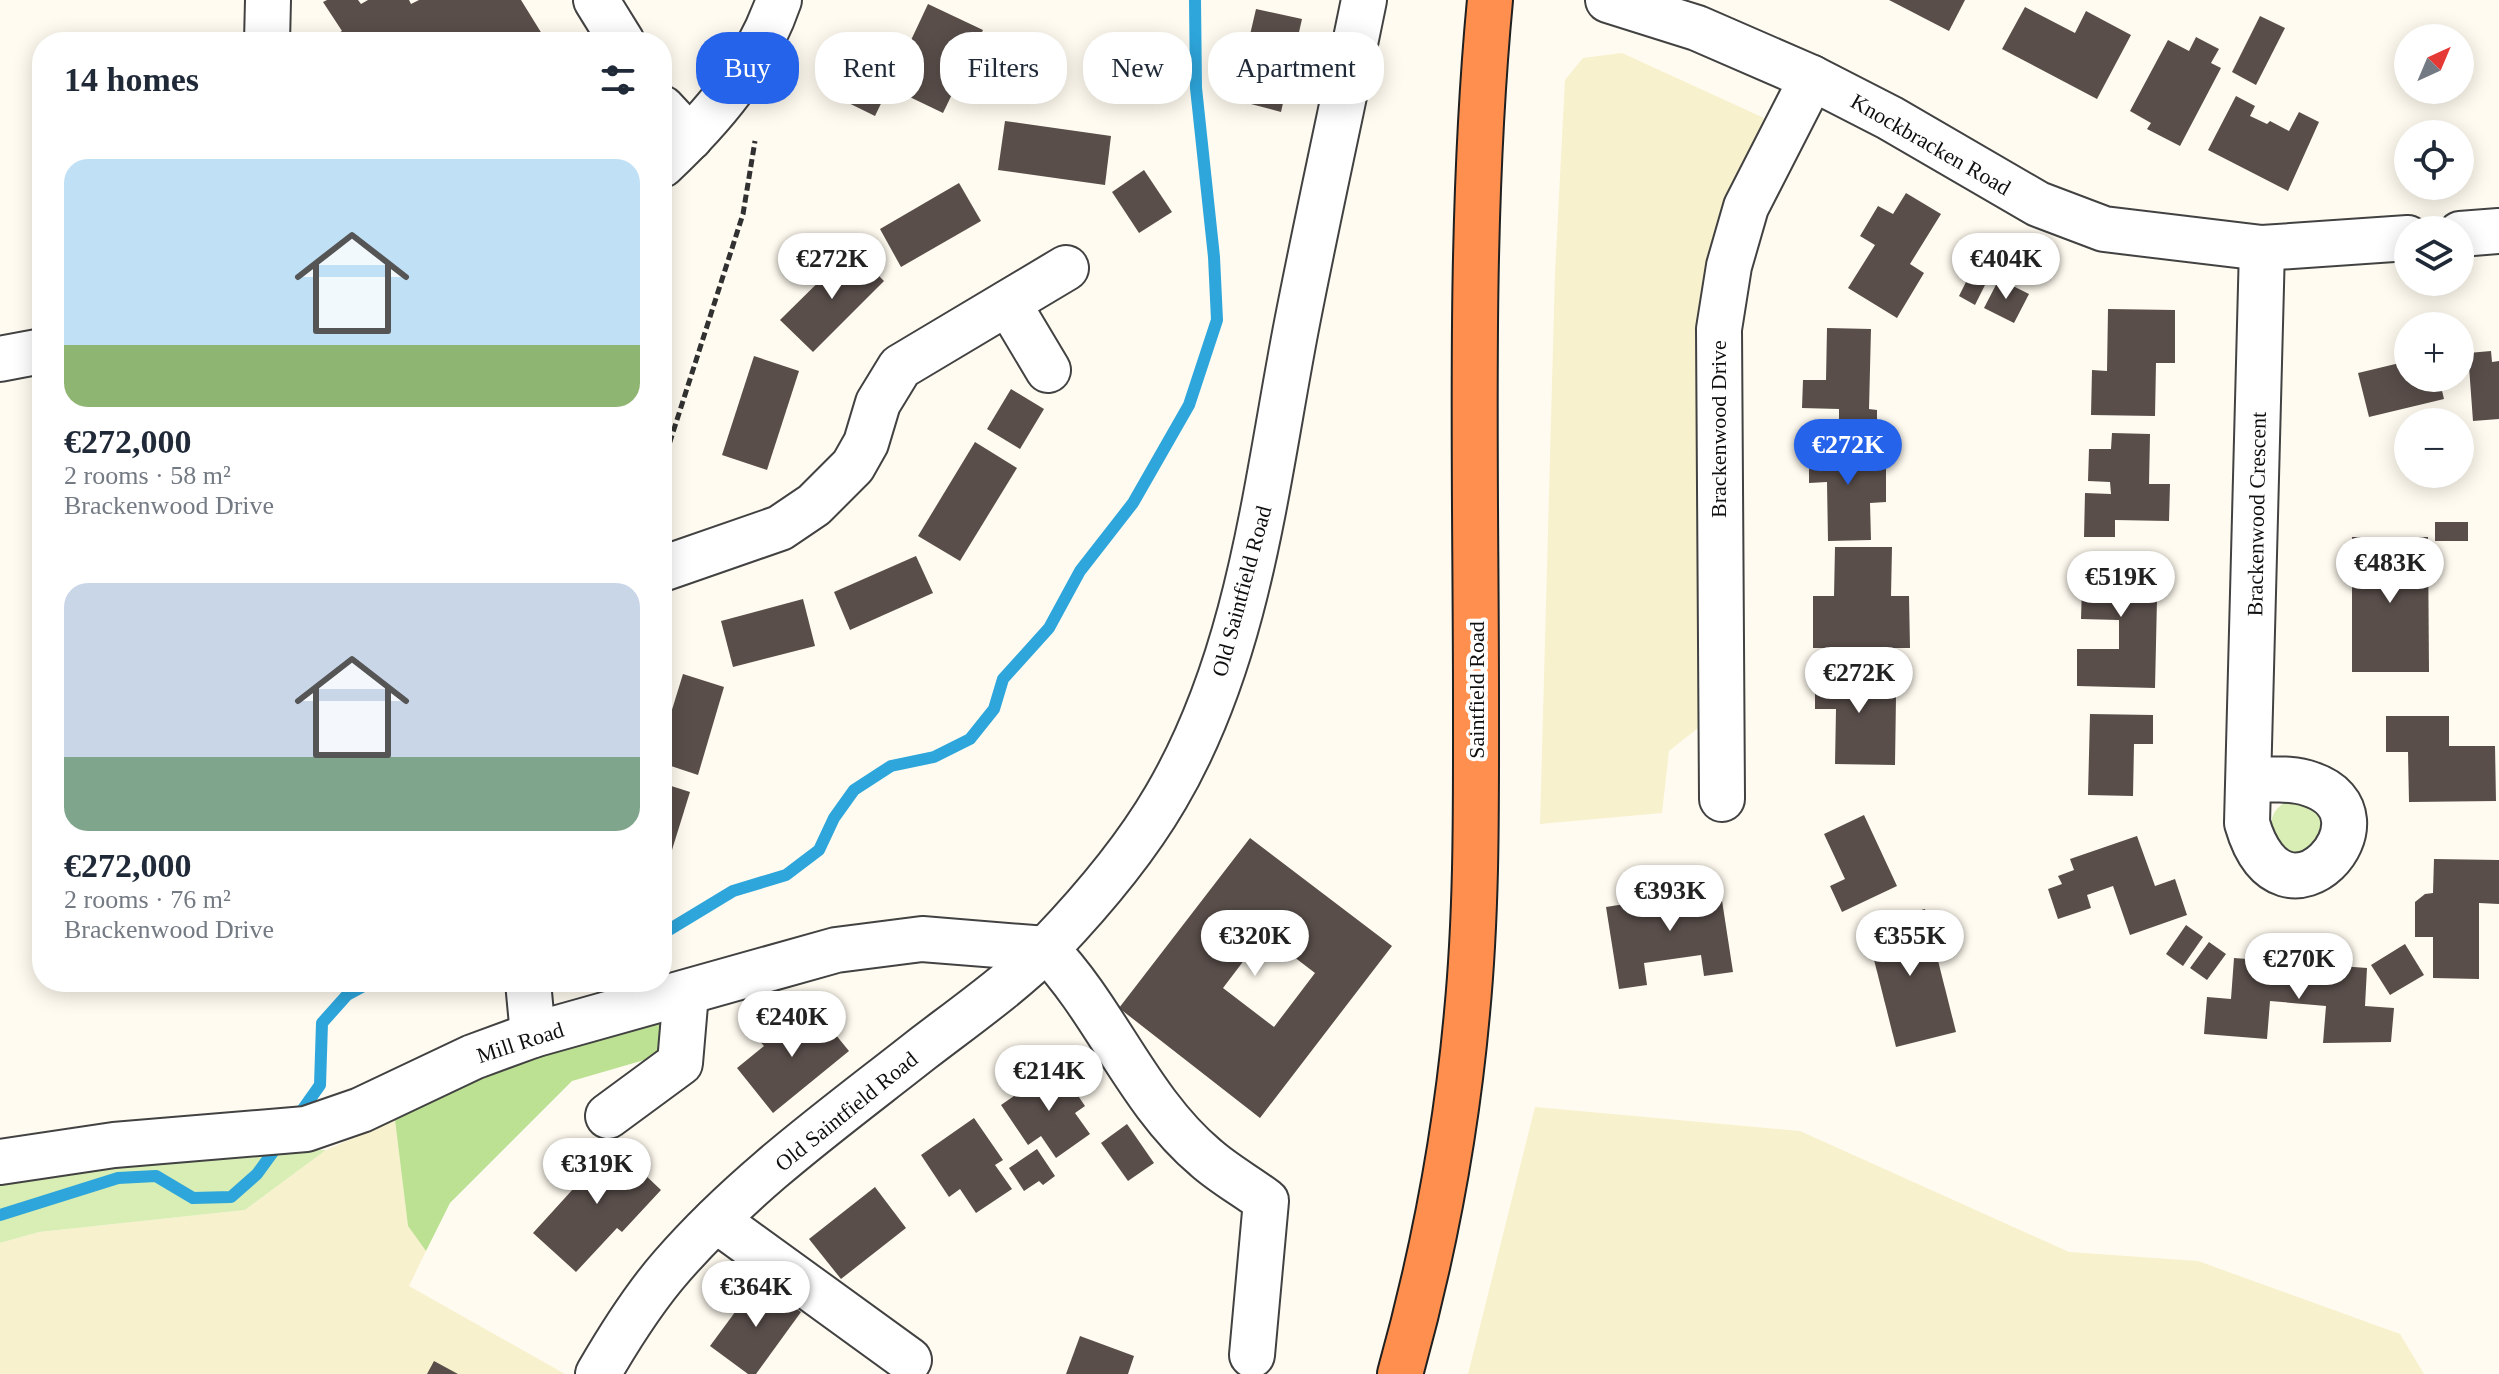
<!DOCTYPE html>
<meta charset="utf-8">
<style>
body{margin:0;font-family:"Times New Roman",serif;background:#f2f2f3;color:#1f2937;height:100vh;display:flex;flex-direction:column;font-size:30px;white-space:nowrap}
*{box-sizing:border-box;margin:0}
p{font-size:26px;color:#747a83}
.icon{flex:none;width:44px;height:44px;fill:none;stroke:currentColor;stroke-width:2;stroke-linecap:round;stroke-linejoin:round}
.map{position:relative;flex:1;overflow:hidden}
.panel{position:absolute;left:32px;top:32px;width:640px;height:960px;display:flex;flex-direction:column;background:#fff;border-radius:32px;box-shadow:0 4px 20px #0003}
.panel>*{flex:none}
.top-card{position:absolute;left:696px;top:32px;width:760px;height:72px;display:flex;gap:16px}
.needle{width:52px;rotate:44deg}
.controls{position:absolute;left:2394px;top:24px;display:grid;gap:16px}
.controls a{display:grid;place-items:center;width:80px;height:80px;border-radius:50%;background:#fff;box-shadow:0 4px 20px #0003;font-size:40px}
.price{position:absolute;translate:-50% -68px;padding:0 18px;border-radius:28px;background:#fff;color:#222;font-size:26px;line-height:52px;filter:drop-shadow(0 2px 4px #0008)}
.price::after{content:'';position:absolute;left:50%;top:48px;width:24px;height:18px;margin-left:-12px;background:inherit;clip-path:polygon(0 0,100% 0,50% 100%)}
.price.active{background:#2563eb;color:#fff}
ul{padding:0;list-style:none}
li{display:grid;align-content:center;gap:16px;height:424px;padding:0 32px}
li span{display:grid;place-items:center;height:248px;border-radius:24px;color:#555}
li>.icon{margin-inline-start:auto}
span .icon{width:144px;height:144px;fill:#fffc;stroke-width:1}
li b{font-size:34px}
h2{display:flex;justify-content:space-between;align-items:center;height:96px;padding:0 32px;font-size:34px}
.pill{padding:0 28px;border-radius:32px;background:#fff;box-shadow:0 4px 20px #0003;font-size:28px;line-height:72px}
.pill.active{background:#2563eb;color:#fff}
.map>svg:first-child{display:block}
.farmland{fill:#f8f1cd}
.green{fill:#d8eeb5}
.forest{fill:#bde193}
.lines{fill:none;stroke-linecap:round;stroke-linejoin:round}
.stream{stroke:#2ea6db;stroke-width:12}
.building{fill:#594e4a;fill-rule:evenodd}
.minor-casing{stroke:#424242;stroke-width:48}
.highway-casing{stroke:#202020;stroke-width:48}
.path{stroke:#313131;stroke-width:5;stroke-dasharray:8 4;stroke-linecap:butt}
.minor{stroke:#fff;stroke-width:44}
.highway{stroke:#ff8f4e;stroke-width:44}
.labels{text-anchor:middle;stroke-width:8;stroke-linejoin:round;paint-order:stroke}
.street-label{font-size:22px;fill:#0f0f0f;stroke:#fff}
</style>
<div class="map">
<svg width="2499" height="1374" viewBox="0 0 2499 1374">
<rect width="100%" height="100%" fill="#fffbf0"/>
<g class="farmland">
<polygon points="1622,53 1764,118 1700,307 1698,728 1669,751 1662,813 1540,824 1555,273 1565,80 1583,58"/>
<polygon points="1535,1107 1800,1131 2069,1252 2198,1261 2400,1334 2424,1374 1468,1374"/>
<polygon points="395,1120 408,1226 426,1251 409,1286 565,1374 0,1374 0,1243 39,1232 245,1210 326,1150"/>
</g>
<g class="green">
<path d="M2291,799L2316,804L2328,826L2306,855L2281,851C2269,828 2265,812 2291,799Z"/>
<polygon points="326,1150 245,1210 39,1232 0,1243 0,1176 248,1151"/>
</g>
<polygon class="forest" points="659,1020 665,1054 572,1081 450,1203 426,1251 408,1226 395,1120 531,1055"/>
<g class="lines">
<g class="stream">
<polyline points="662,934 733,891 786,875 819,850 834,818 854,790 891,766 934,757 970,739 994,709 1003,679 1049,628 1080,571 1133,503 1189,405 1217,320 1214,257 1196,88 1195,0"/>
<polyline points="296,1119 320,1085 322,1023 347,995 371,982"/>
<polyline points="0,1215 118,1178 156,1176 193,1198 231,1197 257,1174 281,1141"/>
</g>
</g>
<g class="building">
<polygon points="327,0 358,0 361,4 368,0 409,0 411,4 419,0 521,0 547,42 324,42 342,31 323,2"/>
<polygon points="1889,0 1965,0 1949,31"/>
<polygon points="928,4 983,30 943,113 889,87"/>
<polygon points="2025,7 2075,33 2086,11 2131,35 2097,99 2002,49"/>
<polygon points="1256,9 1302,19 1281,112 1247,103 1254,72 1242,69"/>
<polygon points="2260,16 2285,28 2256,85 2232,72"/>
<polygon points="2196,37 2219,49 2211,63 2221,68 2180,146 2147,129 2151,123 2130,111 2168,40 2189,51"/>
<polygon points="834,61 889,87 875,116 820,89"/>
<polygon points="2236,96 2255,106 2250,116 2267,124 2270,121 2289,131 2299,112 2319,122 2288,191 2208,150"/>
<polygon points="1005,121 1111,136 1105,185 998,170"/>
<polygon points="1144,170 1172,212 1139,233 1112,192"/>
<polygon points="959,183 981,221 901,267 880,229"/>
<polygon points="1906,193 1941,214 1910,264 1924,273 1897,318 1848,288 1875,245 1860,236 1878,206 1893,214"/>
<polygon points="852,249 884,281 813,352 780,320"/>
<polygon points="1974,266 1990,275 1975,305 1959,296"/>
<polygon points="1999,279 2029,294 2014,323 1984,308"/>
<polygon points="2108,309 2175,310 2175,363 2156,363 2155,416 2091,415 2092,370 2107,371"/>
<polygon points="1827,328 1871,329 1869,409 1877,410 1877,429 1839,428 1839,409 1802,408 1803,380 1826,380"/>
<polygon points="2491,351 2492,362 2499,361 2499,419 2473,421 2468,353"/>
<polygon points="754,356 799,371 767,470 722,455"/>
<polygon points="2408,361 2408,378 2439,378 2444,399 2369,417 2358,373"/>
<polygon points="1011,389 1044,409 1020,449 987,429"/>
<polygon points="1819,431 1844,431 1844,456 1886,455 1886,502 1870,503 1871,540 1828,541 1827,482 1809,483 1809,457 1819,457"/>
<polygon points="2112,433 2150,434 2149,484 2170,484 2169,521 2115,520 2115,537 2084,537 2085,493 2111,494 2110,482 2088,481 2089,449 2111,449"/>
<polygon points="975,442 1017,468 960,561 918,536"/>
<rect x="2435" y="522" width="33" height="19"/>
<polygon points="2352,537 2428,537 2429,672 2352,672"/>
<polygon points="1835,547 1892,547 1891,596 1909,596 1910,648 1813,648 1813,596 1834,596"/>
<polygon points="2083,553 2158,554 2155,688 2077,686 2077,649 2119,649 2119,620 2081,619"/>
<polygon points="916,556 933,593 850,630 834,592"/>
<polygon points="803,599 815,646 733,667 721,621"/>
<polygon points="1852,661 1886,662 1886,673 1875,673 1875,697 1896,697 1895,765 1835,764 1836,709 1815,709 1815,673 1851,673"/>
<polygon points="683,674 724,687 698,775 662,763 662,742"/>
<polygon points="2090,714 2153,715 2153,744 2134,744 2133,796 2088,795"/>
<polygon points="2386,716 2449,716 2449,746 2495,746 2496,801 2409,802 2408,752 2386,752"/>
<polygon points="662,783 690,792 667,866 662,864"/>
<polygon points="1864,815 1897,886 1842,912 1830,886 1845,879 1824,834"/>
<polygon points="2137,836 2155,886 2175,879 2187,915 2130,935 2113,886 2087,895 2091,908 2058,919 2048,889 2062,884 2058,876 2074,870 2070,859"/>
<path d="M1250,838L1392,946L1260,1118L1119,1008ZM1264,934L1315,973L1274,1027L1223,988Z"/>
<polygon points="2434,859 2499,860 2499,904 2479,903 2479,979 2433,978 2433,937 2415,937 2415,902 2425,894 2433,893"/>
<polygon points="1719,881 1733,972 1704,976 1701,955 1644,963 1647,985 1619,989 1606,907 1694,893 1693,885"/>
<polygon points="1925,909 1956,1032 1896,1047 1865,924"/>
<polygon points="2186,925 2203,937 2183,966 2166,954"/>
<polygon points="2209,942 2226,954 2207,980 2190,968"/>
<polygon points="2405,944 2424,975 2390,995 2371,965"/>
<polygon points="2234,958 2367,968 2365,1006 2394,1008 2391,1042 2323,1043 2326,1006 2270,1001 2267,1039 2204,1034 2207,997 2231,999"/>
<polygon points="813,1007 849,1051 773,1113 737,1068 764,1046 757,1038 778,1021 785,1030"/>
<polygon points="1058,1066 1085,1106 1075,1113 1090,1134 1056,1158 1041,1136 1028,1145 1001,1105"/>
<polygon points="974,1118 1003,1160 995,1165 1012,1189 976,1213 960,1189 949,1197 921,1155"/>
<polygon points="1127,1124 1154,1163 1128,1181 1101,1143"/>
<polygon points="607,1139 661,1190 622,1232 617,1228 576,1272 533,1233 574,1188 568,1182"/>
<polygon points="1037,1149 1055,1176 1043,1185 1039,1181 1024,1191 1009,1168"/>
<polygon points="875,1187 906,1228 841,1279 809,1239"/>
<polygon points="758,1281 801,1312 756,1374 748,1374 710,1346"/>
<polygon points="1080,1336 1134,1356 1128,1374 1066,1374"/>
<polygon points="434,1361 458,1374 427,1374"/>
</g>
<g class="lines">
<defs>
<g id="minor">
<polyline points="596,0 622,42"/>
<polyline points="1608,0 1697,28 1812,78 1890,118 2038,204 2104,229 2262,248 2408,238"/>
<polyline points="267,42 268,0"/>
<polyline points="662,108 690,138"/>
<path d="M662,165C713,117 756,67 779,0"/>
<polyline points="2460,234 2499,231"/>
<polyline points="1008,303 1048,370"/>
<polyline points="0,359 42,351"/>
<polyline points="662,569 780,528 814,505 853,466 866,443 878,403 900,367 1066,268"/>
<path d="M2249,779C2268,780 2291,777 2310,784C2402,814 2283,948 2247,823L2262,248"/>
<polyline points="1722,799 1719,329 1729,266 1746,207 1812,78"/>
<path d="M1046,949C1106,1011 1138,1101 1206,1158C1224,1174 1246,1186 1266,1201L1252,1355"/>
<polyline points="528,982 533,1035"/>
<polyline points="608,1116 680,1063 686,993"/>
<polyline points="0,1162 114,1145 306,1129 361,1110 473,1057 533,1035 836,950 922,939 1046,949"/>
<polyline points="716,1220 909,1360"/>
<path d="M598,1374C620,1336 643,1299 672,1266C744,1183 836,1117 921,1050C964,1017 1011,984 1049,946C1093,900 1134,852 1166,797C1250,654 1266,483 1297,323C1318,215 1342,108 1364,0"/>
</g>
<path id="highway" d="M1400,1374C1433,1256 1456,1135 1467,1013C1477,909 1476,805 1476,701C1476,467 1468,232 1490,0"/>
</defs>
<use href="#minor" class="minor-casing"/>
<use href="#highway" class="highway-casing"/>
<polyline class="path" points="662,478 666,454 743,214 755,141"/>
<use href="#minor" class="minor"/>
<use href="#highway" class="highway"/>
</g>
<g class="labels">
<g class="street-label">
<text transform="translate(1931 144) rotate(30)" y="8">Knockbracken Road</text>
<text transform="translate(1718 429) rotate(-90)" y="8">Brackenwood Drive</text>
<text transform="translate(2256 514) rotate(-89)" y="8">Brackenwood Crescent</text>
<text transform="translate(1241 591) rotate(-75)" y="8">Old Saintfield Road</text>
<text transform="translate(1476 690) rotate(-90)" y="8">Saintfield Road</text>
<text transform="translate(520 1042) rotate(-18)" y="8">Mill Road</text>
<text transform="translate(846 1111) rotate(-39)" y="8">Old Saintfield Road</text>
</g>
</g>
</svg>
<div class="controls">
<a><svg class="needle" viewBox="-14 -14 28 28"><path d="M0-13l5 13h-10z" fill="#e53935"/><path d="M0 13l5-13h-10z" fill="#747a83"/></svg></a>
<a><svg class="icon" aria-label="locate" viewBox="0 0 24 24"><circle cx="12" cy="12" r="6"/><path d="M12 2v4M12 18v4M2 12h4M18 12h4"/></svg></a>
<a><svg class="icon" aria-label="layers" viewBox="0 0 24 24"><path d="M12 4l9 5-9 5-9-5zM3 14l9 5 9-5"/></svg></a>
<a>+</a>
<a>−</a>
</div>
<b class="price" style="left:832px;top:301px">€272K</b>
<b class="price" style="left:2006px;top:301px">€404K</b>
<b class="price active" style="left:1848px;top:487px">€272K</b>
<b class="price" style="left:2390px;top:605px">€483K</b>
<b class="price" style="left:2121px;top:619px">€519K</b>
<b class="price" style="left:1859px;top:715px">€272K</b>
<b class="price" style="left:1670px;top:933px">€393K</b>
<b class="price" style="left:1255px;top:978px">€320K</b>
<b class="price" style="left:1910px;top:978px">€355K</b>
<b class="price" style="left:2299px;top:1001px">€270K</b>
<b class="price" style="left:792px;top:1059px">€240K</b>
<b class="price" style="left:1049px;top:1113px">€214K</b>
<b class="price" style="left:597px;top:1206px">€319K</b>
<b class="price" style="left:756px;top:1329px">€364K</b>
<div class="top-card">
<a class="pill active">Buy</a>
<a class="pill">Rent</a>
<a class="pill">Filters</a>
<a class="pill">New</a>
<a class="pill">Apartment</a>
</div>
<section class="panel">
<h2>14 homes<svg class="icon" aria-label="filters" viewBox="0 0 24 24"><path d="M4 7h16M4 17h16"/><circle cx="9" cy="7" r="2"/><circle cx="15" cy="17" r="2"/></svg></h2>
<ul>
<li><span style="background:linear-gradient(#bfe0f5 75%,#8fb573 0)"><svg class="icon" aria-label="home" viewBox="0 0 24 24"><path d="M3 11l9-7 9 7M6 9v11h12V9"/></svg></span><div><b>€272,000</b><p>2 rooms · 58 m²</p><p>Brackenwood Drive</p></div></li>
<li><span style="background:linear-gradient(#c9d6e8 70%,#7fa58c 0)"><svg class="icon" aria-label="home" viewBox="0 0 24 24"><path d="M3 11l9-7 9 7M6 9v11h12V9"/></svg></span><div><b>€272,000</b><p>2 rooms · 76 m²</p><p>Brackenwood Drive</p></div></li>
</ul>
</section>
</div>
